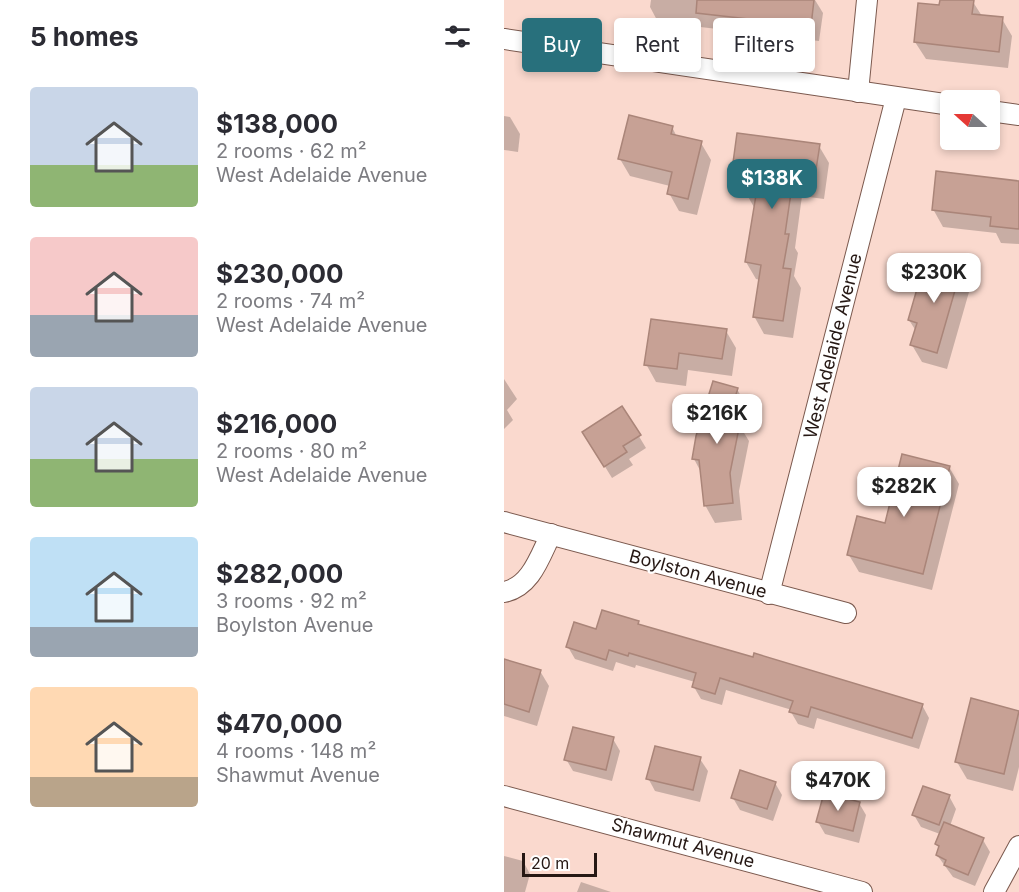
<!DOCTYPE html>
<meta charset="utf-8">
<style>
body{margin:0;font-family:Inter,sans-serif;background:#f2f2f3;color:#2b2b33;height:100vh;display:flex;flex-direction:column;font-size:22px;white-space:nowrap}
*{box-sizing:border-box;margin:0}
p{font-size:20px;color:#7c7c81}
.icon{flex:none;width:33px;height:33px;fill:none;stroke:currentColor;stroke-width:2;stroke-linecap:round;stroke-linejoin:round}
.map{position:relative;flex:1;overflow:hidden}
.drawer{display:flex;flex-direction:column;background:#fff;width:504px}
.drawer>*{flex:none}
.hud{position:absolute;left:18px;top:18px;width:406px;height:54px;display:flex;gap:12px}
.needle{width:39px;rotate:291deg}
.controls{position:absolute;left:436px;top:90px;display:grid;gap:12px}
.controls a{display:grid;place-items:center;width:60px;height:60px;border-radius:6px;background:#fff;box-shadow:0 3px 9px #0003;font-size:30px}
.scale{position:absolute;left:18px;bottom:15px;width:75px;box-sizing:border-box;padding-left:6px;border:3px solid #261814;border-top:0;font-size:16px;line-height:21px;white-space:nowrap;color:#261814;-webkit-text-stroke:4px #fff;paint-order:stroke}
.price{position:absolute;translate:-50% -51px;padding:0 14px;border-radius:12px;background:#fff;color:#222;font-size:20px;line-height:39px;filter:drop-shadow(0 2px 3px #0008)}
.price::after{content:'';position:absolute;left:50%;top:36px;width:18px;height:14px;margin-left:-9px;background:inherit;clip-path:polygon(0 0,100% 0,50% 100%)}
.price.selected{background:#28707c;color:#fff}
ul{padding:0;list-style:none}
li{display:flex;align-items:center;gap:18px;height:150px;padding:0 30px}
li span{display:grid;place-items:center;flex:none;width:168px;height:120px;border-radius:6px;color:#555}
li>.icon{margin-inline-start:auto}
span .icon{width:72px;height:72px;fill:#fffc;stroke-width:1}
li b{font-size:26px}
h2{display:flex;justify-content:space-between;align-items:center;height:72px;padding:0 30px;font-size:26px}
.tag{padding:0 21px;border-radius:6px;background:#fff;box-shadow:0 3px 9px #0003;font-size:21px;line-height:54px}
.tag.selected{background:#28707c;color:#fff}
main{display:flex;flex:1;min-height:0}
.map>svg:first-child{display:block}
.shadow{fill:#0003}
.building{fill:#c7a195;stroke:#aa8579;stroke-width:1.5}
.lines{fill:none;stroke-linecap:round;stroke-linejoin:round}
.minor-casing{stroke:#7b594e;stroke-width:22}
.minor{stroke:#fff;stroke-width:20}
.labels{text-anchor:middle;stroke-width:4.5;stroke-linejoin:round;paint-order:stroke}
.street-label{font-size:18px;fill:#261814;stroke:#fff}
</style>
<main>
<section class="drawer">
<h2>5 homes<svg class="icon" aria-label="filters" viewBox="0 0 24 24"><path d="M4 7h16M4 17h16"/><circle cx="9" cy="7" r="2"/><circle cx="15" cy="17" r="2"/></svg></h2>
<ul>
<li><span style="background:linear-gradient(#c9d6e8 65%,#8fb573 0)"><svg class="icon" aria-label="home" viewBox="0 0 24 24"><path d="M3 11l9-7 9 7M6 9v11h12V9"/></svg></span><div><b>$138,000</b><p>2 rooms · 62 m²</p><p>West Adelaide Avenue</p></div></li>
<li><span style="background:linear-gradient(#f6c9c9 65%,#9aa5b1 0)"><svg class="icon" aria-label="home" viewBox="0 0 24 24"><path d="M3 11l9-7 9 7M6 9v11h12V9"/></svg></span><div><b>$230,000</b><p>2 rooms · 74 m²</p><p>West Adelaide Avenue</p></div></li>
<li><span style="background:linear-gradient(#c9d6e8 60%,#8fb573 0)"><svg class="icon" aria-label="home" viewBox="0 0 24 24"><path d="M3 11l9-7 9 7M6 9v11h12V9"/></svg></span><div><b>$216,000</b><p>2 rooms · 80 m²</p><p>West Adelaide Avenue</p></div></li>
<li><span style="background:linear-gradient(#bfe0f5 75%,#9aa5b1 0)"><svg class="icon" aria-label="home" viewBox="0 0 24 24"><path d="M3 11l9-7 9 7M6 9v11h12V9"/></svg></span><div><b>$282,000</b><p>3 rooms · 92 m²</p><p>Boylston Avenue</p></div></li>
<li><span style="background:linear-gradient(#ffd9b3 75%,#b9a48a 0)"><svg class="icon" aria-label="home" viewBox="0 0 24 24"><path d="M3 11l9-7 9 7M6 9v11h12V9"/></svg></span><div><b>$470,000</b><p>4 rooms · 148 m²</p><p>Shawmut Avenue</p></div></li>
</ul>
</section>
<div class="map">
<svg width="515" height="892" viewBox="0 0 515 892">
<rect width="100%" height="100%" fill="#fad9ce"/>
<g class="shadow">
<polygon points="147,0 311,0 319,13 315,41 154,22 146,7"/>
<polygon points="437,0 469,2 478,16 498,19 508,36 504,68 422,59 411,42 437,7"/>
<polygon points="0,116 6,117 16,134 14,152 0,150"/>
<polygon points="168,127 173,137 197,143 207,160 193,215 175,211 165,193 166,186 126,176 116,159"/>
<polygon points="315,146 325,163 320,199 298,196 291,248 294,253 290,276 297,288 289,338 260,334 250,316 256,280 252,279 242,262 251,209 242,193 243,188 239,187 229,170"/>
<polygon points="433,173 515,183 515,244 497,243 492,233 439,227 429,209"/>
<polygon points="457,268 467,285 443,369 418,362 408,345 412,331 405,320 426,279"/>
<polygon points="222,331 232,348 228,376 184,370 182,386 152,382 142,364"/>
<polygon points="0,379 13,399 3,410 9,420 0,429"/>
<polygon points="233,389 243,407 237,428 245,441 235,491 238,520 211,523 201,505 198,474 190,459"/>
<polygon points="118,408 142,448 125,459 129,465 108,478 87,444"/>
<polygon points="445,467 455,484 428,590 355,572 345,555 382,524"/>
<polygon points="134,623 136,627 418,705 425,718 415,749 313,718 310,729 294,724 287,712 288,710 222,690 218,705 197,699 190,687 191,682 132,665 131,668 112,662 109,671 71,659 64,647 93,630"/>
<polygon points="0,668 36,671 45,686 33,726 0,716"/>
<polygon points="515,712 515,767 509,791 463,779 453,762"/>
<polygon points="109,739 116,751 108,781 69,771 62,759"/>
<polygon points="196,759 204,771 196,802 151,791 144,778"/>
<polygon points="271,783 278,795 269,821 236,810 229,798"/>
<polygon points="445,796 452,809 446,826 479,840 486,852 471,886 449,877 433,855 436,849 432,844 436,834 417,827 410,815"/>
<polygon points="355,803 362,815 355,843 321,834 314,822"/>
<polygon points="0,856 19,861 26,874 21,892 0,892"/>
<polygon points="77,882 107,892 73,892"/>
</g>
<g class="building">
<polygon points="193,0 310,0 307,26 192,13"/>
<polygon points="436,0 470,0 468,14 499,17 495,52 410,42 414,3 435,5"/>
<polygon points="125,115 169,126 167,134 198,141 184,199 163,194 168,172 114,159"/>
<polygon points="233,133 316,144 310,182 289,179 281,234 285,234 279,268 287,269 279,321 249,317 257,265 241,262 252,195 240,193 243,172 228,170"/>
<polygon points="432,171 515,181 515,229 486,226 487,217 428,210"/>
<polygon points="430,258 458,266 433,353 406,345 413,323 404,320 417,275 424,277"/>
<polygon points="147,319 223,329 218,359 175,353 173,369 140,365"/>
<polygon points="209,381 234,388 224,420 236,423 226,473 229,503 200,506 195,460 188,459 192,436"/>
<polygon points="118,406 137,435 119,446 123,452 100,467 78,432"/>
<polygon points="398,454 446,466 419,574 343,555 353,516 381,523"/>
<polygon points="98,610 135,621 134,624 249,657 250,653 419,704 408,738 307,707 304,717 285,712 289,701 216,678 211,694 188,687 192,673 125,653 124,656 105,650 102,660 62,647 70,622 92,629"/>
<polygon points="0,659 37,670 25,712 0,704"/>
<polygon points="467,698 515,711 500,774 451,762"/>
<polygon points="69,727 110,737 102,770 60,760"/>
<polygon points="151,746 197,757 189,790 142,779"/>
<polygon points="236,770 272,782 263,809 227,798"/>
<polygon points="419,786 446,795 435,825 408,815"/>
<polygon points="320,793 356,802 349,831 312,822"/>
<polygon points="440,822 480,838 464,875 440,865 442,860 432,855 435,846 431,844"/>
</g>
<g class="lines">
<defs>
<g id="minor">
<polyline points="0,39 447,105"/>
<polyline points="354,92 363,0"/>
<polyline points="486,111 515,115"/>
<polyline points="0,522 342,613"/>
<path d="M0,592C27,587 36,556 47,534"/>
<polyline points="265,594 392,98"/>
<polyline points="0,796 358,892"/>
<polyline points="490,892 515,846"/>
</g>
</defs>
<use href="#minor" class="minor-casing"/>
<use href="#minor" class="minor"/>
</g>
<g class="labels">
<g class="street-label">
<text transform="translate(329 346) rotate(-76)" y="6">West Adelaide Avenue</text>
<text transform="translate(194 574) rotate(15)" y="6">Boylston Avenue</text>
<text transform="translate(179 843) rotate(15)" y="6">Shawmut Avenue</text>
</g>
</g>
</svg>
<div class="controls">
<a><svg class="needle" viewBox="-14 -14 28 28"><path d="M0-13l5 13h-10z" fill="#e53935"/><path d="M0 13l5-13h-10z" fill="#7c7c81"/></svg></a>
</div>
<div class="scale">20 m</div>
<b class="price selected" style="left:268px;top:210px">$138K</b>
<b class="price" style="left:430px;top:304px">$230K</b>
<b class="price" style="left:213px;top:445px">$216K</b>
<b class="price" style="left:400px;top:518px">$282K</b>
<b class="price" style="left:334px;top:812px">$470K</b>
<div class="hud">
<a class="tag selected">Buy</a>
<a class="tag">Rent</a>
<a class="tag">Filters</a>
</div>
</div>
</main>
